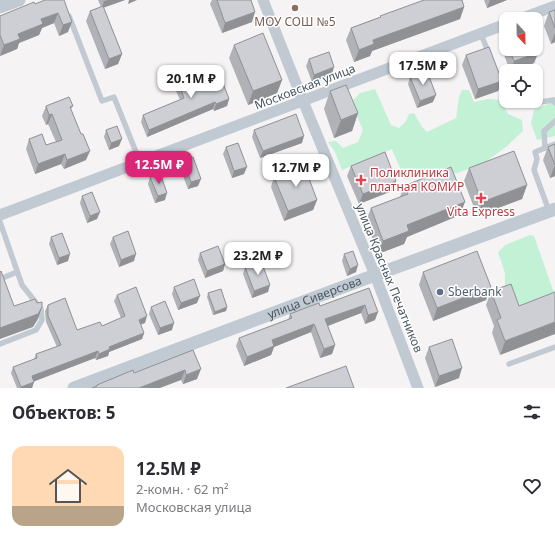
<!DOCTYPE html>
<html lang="ru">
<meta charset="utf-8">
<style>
body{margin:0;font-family:"Noto Sans",sans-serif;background:#f7f7f7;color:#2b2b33;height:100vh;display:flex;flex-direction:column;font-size:15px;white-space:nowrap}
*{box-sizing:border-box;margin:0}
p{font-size:13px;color:#7c7c81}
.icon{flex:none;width:22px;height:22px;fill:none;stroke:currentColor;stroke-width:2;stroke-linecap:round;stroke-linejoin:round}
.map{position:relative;height:388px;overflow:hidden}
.panel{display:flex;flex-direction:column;background:#fff;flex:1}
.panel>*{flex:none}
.needle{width:26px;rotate:158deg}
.controls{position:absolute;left:499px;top:12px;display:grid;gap:8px}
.controls a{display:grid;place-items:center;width:44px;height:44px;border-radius:8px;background:#fff;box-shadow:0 1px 3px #0004;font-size:20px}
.price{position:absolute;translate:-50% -34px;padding:0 9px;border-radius:8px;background:#fff;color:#222;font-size:13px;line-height:26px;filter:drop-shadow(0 1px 2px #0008)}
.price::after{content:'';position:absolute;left:50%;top:24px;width:12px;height:9px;margin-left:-6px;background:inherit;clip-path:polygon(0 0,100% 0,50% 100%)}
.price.selected{background:#db2777;color:#fff}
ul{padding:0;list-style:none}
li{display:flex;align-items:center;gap:12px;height:100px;padding:0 12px}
li span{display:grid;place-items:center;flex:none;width:112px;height:80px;border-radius:12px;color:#555}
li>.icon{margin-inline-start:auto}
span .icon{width:48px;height:48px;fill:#fffc;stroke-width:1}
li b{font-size:17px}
h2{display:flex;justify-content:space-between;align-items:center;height:48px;padding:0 12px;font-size:17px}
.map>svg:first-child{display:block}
.green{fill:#c3f1d5}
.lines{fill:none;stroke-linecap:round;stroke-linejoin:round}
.service{stroke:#c1cad2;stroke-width:5.5}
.minor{stroke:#c1cad2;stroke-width:11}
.tertiary{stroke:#c1cad2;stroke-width:13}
.wall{fill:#b0b2b7}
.shaded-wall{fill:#909195}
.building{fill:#cdcfd5;stroke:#909195}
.education-dot{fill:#8d6e63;stroke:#fff;stroke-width:1.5}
.health-dot{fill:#e0444e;stroke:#fff;stroke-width:1.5}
.service-dot{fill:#5c6f8a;stroke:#fff;stroke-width:1.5}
.labels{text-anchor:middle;stroke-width:3;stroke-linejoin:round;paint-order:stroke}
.education-label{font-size:12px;fill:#785e54;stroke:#fff}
.street-label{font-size:12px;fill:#4a5661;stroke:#fff}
.health-label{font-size:12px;fill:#be3a42;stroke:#fff;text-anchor:start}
.service-label{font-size:12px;fill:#4e5e75;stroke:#fff;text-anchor:start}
</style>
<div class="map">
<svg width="555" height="388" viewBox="0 0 555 388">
<rect width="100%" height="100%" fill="#f5f3f3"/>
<g class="green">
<polygon points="375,89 391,125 399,128 406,121 409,114 414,113 422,127 427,132 456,118 459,97 462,90 469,90 474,102 488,99 501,100 508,114 522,120 523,131 506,147 485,162 458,173 427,173 405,180 392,149 342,170 335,152 328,142 336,141 343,148 358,142 363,130 351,103 360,93"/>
<polygon points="555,101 555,136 537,140 531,123 534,110"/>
<polygon points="530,235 534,236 553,290 555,291 555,302 514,311 505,288 505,273 498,252 505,245"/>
</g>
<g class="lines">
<g class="service">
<polyline points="69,16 102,101 114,97 140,162"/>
<polyline points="481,34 489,54"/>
<polyline points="498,79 504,93 506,95"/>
<polyline points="514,101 518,105 554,100 555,103"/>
<polyline points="545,148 544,131 555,121"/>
<polyline points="549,211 534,170 537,159 535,152 555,144"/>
<polyline points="0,222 22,285 41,309 42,320 36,330 0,344"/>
<polyline points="0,279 17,272"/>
<polyline points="509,364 555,347"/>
</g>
<g class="minor">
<polyline points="263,0 303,101 375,275 418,388"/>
<polyline points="520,19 555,6"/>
<polyline points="0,215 506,24"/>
</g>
<g class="tertiary">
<polyline points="0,7 19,0"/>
<path id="s1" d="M74,388L375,275L555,209"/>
</g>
</g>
<g class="wall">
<polygon points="64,0 68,32 59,36 54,23 42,28 39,35 19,43 17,49 0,56 0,16 35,4"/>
<polygon points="98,0 125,0 103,8 122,54 118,64 105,69 86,21 90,11 101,7"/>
<polygon points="212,0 251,0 252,22 222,33 210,4"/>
<polygon points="484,0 507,0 487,8"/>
<polygon points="464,7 460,19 372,51 370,56 354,62 346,40 351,28 380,17 380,16"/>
<polygon points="555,10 555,42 551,44 544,26 549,12"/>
<polygon points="506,43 506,49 536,49 538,53 534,63 510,71 503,52"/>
<polygon points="234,45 282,80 277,93 248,105 229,58"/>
<polygon points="466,55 502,81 498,91 475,99 462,65"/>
<polygon points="309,59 332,74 312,82 306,66"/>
<polygon points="204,72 229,99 227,106 214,111 213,109 147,137 141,122 143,115 180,100 176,91 179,84 202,75"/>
<polygon points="410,77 433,102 417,108 408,84"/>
<polygon points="330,91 358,113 352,131 334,138 324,109"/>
<polygon points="46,106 73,106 71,109 86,160 64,169 61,164 35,174 26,149 29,139 46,145 56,142 48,124 46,125 42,116"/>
<polygon points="106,130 119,146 109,150 104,137"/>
<polygon points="254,130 302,143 260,158 252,137"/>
<polygon points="555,144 555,176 550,178 543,160 548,147"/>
<polygon points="226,147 244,174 232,178 223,154"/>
<polygon points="183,161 198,186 188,189 180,168"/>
<polygon points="351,166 396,181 392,191 359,204 347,176"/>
<polygon points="469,168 527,185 522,199 477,216 464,181"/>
<polygon points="150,177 165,200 155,203 148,184"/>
<polygon points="274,177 317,200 313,210 284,221 271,187"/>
<polygon points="404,186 460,215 407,237 404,244 378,254 366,221 371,208 400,197"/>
<polygon points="82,196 97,219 87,223 80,203"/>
<polygon points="51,237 68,261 57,265 49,244"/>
<polygon points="113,237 134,261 119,267 110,244"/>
<polygon points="200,253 225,264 223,271 205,278 198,260"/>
<polygon points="344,254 356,272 347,276 342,261"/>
<polygon points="245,267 268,292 252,298 243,274"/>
<polygon points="423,272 491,287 486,300 433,321 419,285"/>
<polygon points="174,287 197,303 178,310 172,294"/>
<polygon points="369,288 375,320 365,324 361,313 328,326 335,345 332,354 320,358 311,332 274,347 271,355 244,366 236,346 239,338 288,320 290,314 320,306"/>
<polygon points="491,291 519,306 500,355 492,333 494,326 486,305"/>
<polygon points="208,293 227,307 226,311 213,315 207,297"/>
<polygon points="117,295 145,323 140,325 144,333 142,339 109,352 108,356 96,360 95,358 34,381 32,388 17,388 11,373 13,367 34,359 36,354 57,347 46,322 45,311 48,305 77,330 102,326 121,318 114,301"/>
<polygon points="151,307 172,330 158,335 149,314"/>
<polygon points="429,347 459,378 435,387 425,358"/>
<polygon points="193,350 197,379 183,384 181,380 96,386 97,385 134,373"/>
</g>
<g class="shaded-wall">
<polygon points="108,0 125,0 102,8 104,1"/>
<polygon points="129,0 137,0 128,4"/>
<polygon points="490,0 507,0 487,8"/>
<polygon points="464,7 460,19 372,51 370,56 354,62 359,50 373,40"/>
<polygon points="255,12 252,22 222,33 225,23"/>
<polygon points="58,13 54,23 42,28 39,35 19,43 17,49 0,56 4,45 18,34 41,19"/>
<polygon points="72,22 68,32 59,36 63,25"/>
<polygon points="555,33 555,42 551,44"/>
<polygon points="538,53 534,63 511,71 514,61"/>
<polygon points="122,54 118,64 105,69 109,59"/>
<polygon points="334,67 332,74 312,82 314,75"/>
<polygon points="282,80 277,93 248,105 253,91"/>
<polygon points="502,81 498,91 475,99 478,89"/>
<polygon points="436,95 433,102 417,108 420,101"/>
<polygon points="229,99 227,106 214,111 216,104"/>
<polygon points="215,102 213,109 147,137 149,130"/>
<polygon points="358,113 352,131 334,138 341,120"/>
<polygon points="52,114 48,124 46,125 49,115"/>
<polygon points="304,136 302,143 260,158 263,151"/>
<polygon points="122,139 119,146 109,150 111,143"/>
<polygon points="90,151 86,160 64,169 67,160"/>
<polygon points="65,154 61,164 35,174 38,164"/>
<polygon points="555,164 555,176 550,178 555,165"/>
<polygon points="247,167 244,174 232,178 234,171"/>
<polygon points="201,179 198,186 188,189 191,182"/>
<polygon points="396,181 392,191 359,204 363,194"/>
<polygon points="527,185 522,199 477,216 482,202"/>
<polygon points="167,193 165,200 155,203 158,196"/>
<polygon points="317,200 313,210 284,221 288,211"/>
<polygon points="465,202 460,215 407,237 404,244 378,254 383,241 407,225"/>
<polygon points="100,212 97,219 87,223 90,216"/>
<polygon points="70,254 68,261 57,265 59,258"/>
<polygon points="136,254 134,261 119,267 121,260"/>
<polygon points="225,264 223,271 205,278 207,271"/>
<polygon points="358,265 356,272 347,276 350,269"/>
<polygon points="270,285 268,292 252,298 254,291"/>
<polygon points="491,287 486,300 433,321 437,308"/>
<polygon points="200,296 197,303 178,310 181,303"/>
<polygon points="365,305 361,313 322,328 325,319"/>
<polygon points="42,307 38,319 33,327 0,339 0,328"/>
<polygon points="227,307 226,311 213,315 215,312"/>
<polygon points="378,312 375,320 365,324 368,315"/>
<polygon points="147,316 145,323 136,326 139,320"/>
<polygon points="555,322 555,334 500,355 505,341"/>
<polygon points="174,323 172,330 158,335 160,328"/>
<polygon points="314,324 311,332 274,347 271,355 244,366 247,357 272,340"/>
<polygon points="144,333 142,339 109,352 108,356 96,360 99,354 109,347"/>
<polygon points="335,345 332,354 320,358 324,349"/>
<polygon points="98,351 95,358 30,383 32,376"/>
<polygon points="462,368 459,378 435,387 439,376"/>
<polygon points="201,369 197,379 183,384 186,375"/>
<polygon points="185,370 181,380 160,388 139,388"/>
<polygon points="34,382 32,388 20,388 21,387"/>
</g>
<g class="building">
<polygon points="45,0 64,0 72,22 63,25 58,13 41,19 43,24 18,34 20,39 4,45 0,35 0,16 34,2 35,4"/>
<polygon points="217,0 251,0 255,12 225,23"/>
<polygon points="424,0 462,0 464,7 373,40 374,44 359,50 351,28 381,17 380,16"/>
<polygon points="103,6 122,54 109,59 90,11"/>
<polygon points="555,10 555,28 549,12"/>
<polygon points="263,33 282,80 253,91 234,45"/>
<polygon points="489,47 502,81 478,89 466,55"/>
<polygon points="536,47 538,53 514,61 509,49 536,49"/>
<polygon points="329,52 334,67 314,75 309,59"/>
<polygon points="217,67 229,99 216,104 215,102 149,130 143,115 184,98 179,84 205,74 204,72"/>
<polygon points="427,71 436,95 420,101 410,77"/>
<polygon points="346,85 358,113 341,120 330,91"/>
<polygon points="69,97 73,106 70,107 81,134 83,134 90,151 67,160 65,154 38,164 29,139 42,134 46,145 62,140 52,114 49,115 46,106"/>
<polygon points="296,114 304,136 263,151 254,130"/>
<polygon points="117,126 122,139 111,143 106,130"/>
<polygon points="238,143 247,167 234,171 226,147"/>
<polygon points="555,144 555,165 548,147"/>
<polygon points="514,151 527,185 482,202 469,168"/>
<polygon points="385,152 396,181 363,194 351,166"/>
<polygon points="193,157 201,179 191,182 183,161"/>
<polygon points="304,165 317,200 288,211 274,177"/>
<polygon points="451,167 465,202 407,225 409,231 383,241 371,208 408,194 404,186"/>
<polygon points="160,173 167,193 158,196 150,177"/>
<polygon points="92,192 100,212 90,216 82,196"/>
<polygon points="128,231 136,254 121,260 113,237"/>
<polygon points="62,233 70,254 59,258 51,237"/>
<polygon points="218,246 225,264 207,271 200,253"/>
<polygon points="353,251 358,265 350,269 344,254"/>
<polygon points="477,251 491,287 437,308 423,272"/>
<polygon points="261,261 270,285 254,291 245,267"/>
<polygon points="1,271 14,306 35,299 37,303 42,302 42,307 38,314 0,328 0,272"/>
<polygon points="194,279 200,296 181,303 174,287"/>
<polygon points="511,284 519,306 555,292 555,322 505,341 497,320 501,318 491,291"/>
<polygon points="136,287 147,316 139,320 144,333 109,347 110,349 99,354 98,351 32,376 34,382 21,387 13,367 37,358 36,354 61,345 48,316 48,305 65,298 77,330 100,322 102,326 125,316 117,295"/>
<polygon points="369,288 378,312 368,315 365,305 325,319 335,345 324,349 314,324 272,340 274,346 247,357 239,338 292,318 290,314 308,307 319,303 320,306"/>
<polygon points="221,289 227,307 215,312 208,293"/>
<polygon points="165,301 174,323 160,328 151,307"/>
<polygon points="452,339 462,368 439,376 429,347"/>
<polygon points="193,350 201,369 186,375 185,370 139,388 92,388 97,386 97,385 133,370 134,373"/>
<polygon points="346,366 354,388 286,388"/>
</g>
<circle class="education-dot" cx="295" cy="8" r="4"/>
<g class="health-dot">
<path d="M359 174h4v4h4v4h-4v4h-4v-4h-4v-4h4z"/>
<path d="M479 192h4v4h4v4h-4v4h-4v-4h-4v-4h4z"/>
</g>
<circle class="service-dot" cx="440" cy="292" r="4"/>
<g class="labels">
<g class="education-label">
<text x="295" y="26">МОУ СОШ №5</text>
</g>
<g class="street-label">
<text transform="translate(305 87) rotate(-21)" y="4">Московская улица</text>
<text transform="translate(389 278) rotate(68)" y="4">улица Красных Печатников</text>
<text dy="4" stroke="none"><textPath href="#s1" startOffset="257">улица Сиверсова</textPath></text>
</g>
<g class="health-label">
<text x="370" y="177">Поликлиника<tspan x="370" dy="14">платная КОМИР</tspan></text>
<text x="481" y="216" text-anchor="middle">Vita Express</text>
</g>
<g class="service-label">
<text x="448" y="296">Sberbank</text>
</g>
</g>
</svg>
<div class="controls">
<a><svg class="needle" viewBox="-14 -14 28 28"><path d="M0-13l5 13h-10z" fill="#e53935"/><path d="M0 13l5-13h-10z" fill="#7c7c81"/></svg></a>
<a><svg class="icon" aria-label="locate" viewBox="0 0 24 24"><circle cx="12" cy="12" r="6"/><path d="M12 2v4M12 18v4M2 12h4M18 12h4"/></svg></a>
</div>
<b class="price" style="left:423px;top:86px">17.5M ₽</b>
<b class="price" style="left:191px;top:99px">20.1M ₽</b>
<b class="price selected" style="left:159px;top:185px">12.5M ₽</b>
<b class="price" style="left:296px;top:188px">12.7M ₽</b>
<b class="price" style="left:258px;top:276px">23.2M ₽</b>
</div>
<section class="panel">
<h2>Объектов: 5<svg class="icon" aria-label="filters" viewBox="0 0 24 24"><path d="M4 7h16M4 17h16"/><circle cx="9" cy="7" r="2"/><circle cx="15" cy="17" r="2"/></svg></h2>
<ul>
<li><span style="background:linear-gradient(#ffd9b3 75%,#b9a48a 0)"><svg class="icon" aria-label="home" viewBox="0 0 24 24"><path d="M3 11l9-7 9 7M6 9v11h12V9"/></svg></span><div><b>12.5M ₽</b><p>2-комн. · 62 m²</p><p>Московская улица</p></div><svg class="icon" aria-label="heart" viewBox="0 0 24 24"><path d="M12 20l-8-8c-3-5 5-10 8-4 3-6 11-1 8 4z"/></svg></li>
</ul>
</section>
